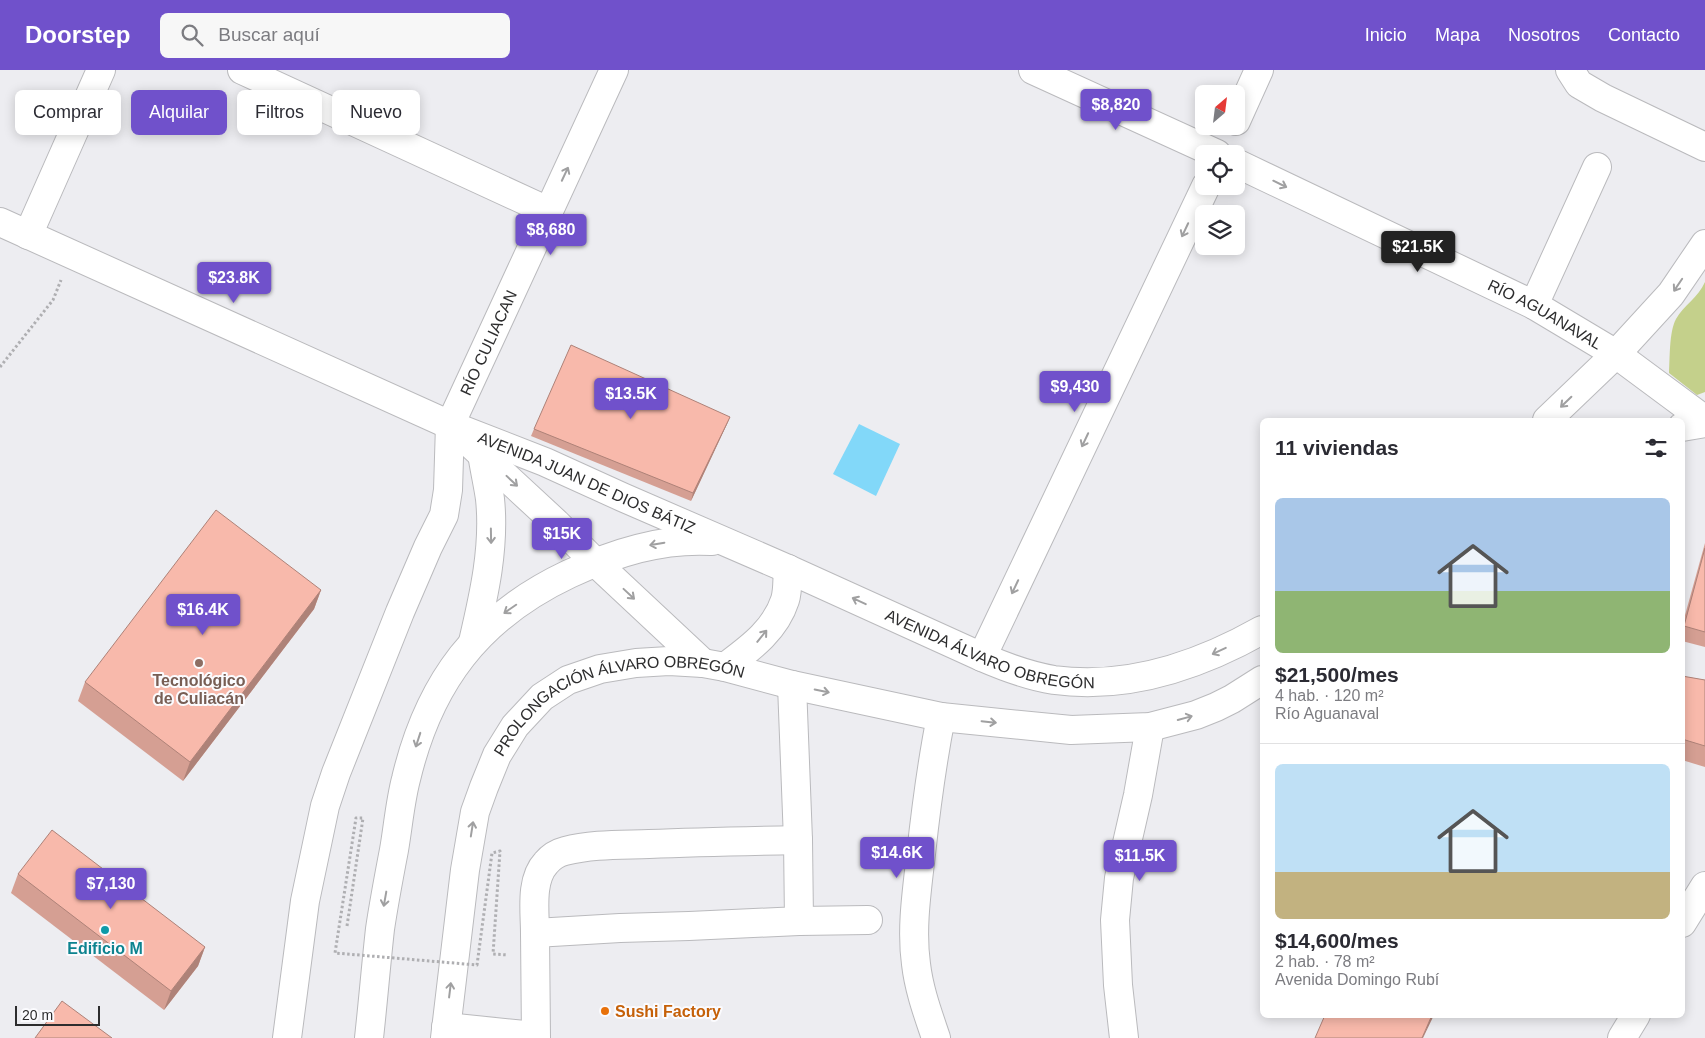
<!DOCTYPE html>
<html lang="es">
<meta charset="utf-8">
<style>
body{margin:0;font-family:Helvetica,sans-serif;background:#f7f7f7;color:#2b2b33;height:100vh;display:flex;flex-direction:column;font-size:19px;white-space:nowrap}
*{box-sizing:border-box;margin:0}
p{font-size:16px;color:#7c7c81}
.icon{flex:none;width:28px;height:28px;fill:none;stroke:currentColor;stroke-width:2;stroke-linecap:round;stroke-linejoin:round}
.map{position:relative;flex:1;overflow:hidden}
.sheet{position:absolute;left:1260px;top:348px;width:425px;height:600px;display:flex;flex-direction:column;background:#fff;border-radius:8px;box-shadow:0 2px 12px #0003}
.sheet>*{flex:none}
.top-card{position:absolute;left:15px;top:20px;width:475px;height:45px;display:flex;gap:10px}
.needle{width:32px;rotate:28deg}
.fabs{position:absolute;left:1195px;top:15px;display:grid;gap:10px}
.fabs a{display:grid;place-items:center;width:50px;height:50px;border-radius:8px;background:#fff;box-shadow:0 2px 12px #0003;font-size:25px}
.scale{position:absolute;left:15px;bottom:12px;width:85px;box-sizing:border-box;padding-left:5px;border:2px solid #2d2d2e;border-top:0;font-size:14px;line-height:18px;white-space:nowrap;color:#2d2d2e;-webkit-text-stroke:4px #fbfbfe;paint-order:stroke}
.price{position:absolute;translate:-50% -42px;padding:0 11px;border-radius:5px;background:#7051cb;color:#fff;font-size:16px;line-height:32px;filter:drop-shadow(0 1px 2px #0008)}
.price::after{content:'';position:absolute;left:50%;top:30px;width:15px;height:11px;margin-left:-8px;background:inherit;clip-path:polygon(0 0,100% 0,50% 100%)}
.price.current{background:#222;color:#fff}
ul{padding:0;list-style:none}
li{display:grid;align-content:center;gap:10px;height:265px;padding:0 15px}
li+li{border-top:1px solid #e1e1e2}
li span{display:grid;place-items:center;height:155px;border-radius:8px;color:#555}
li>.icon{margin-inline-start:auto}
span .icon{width:90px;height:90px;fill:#fffc;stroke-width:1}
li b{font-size:21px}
h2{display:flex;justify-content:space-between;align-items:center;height:60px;padding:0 15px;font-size:21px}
.tag{padding:0 18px;border-radius:8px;background:#fff;box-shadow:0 2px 12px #0003;font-size:18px;line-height:45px}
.tag.current{background:#7051cb;color:#fff}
header{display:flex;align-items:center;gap:30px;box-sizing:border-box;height:70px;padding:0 25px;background:#7051cb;color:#fff}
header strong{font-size:24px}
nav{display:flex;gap:28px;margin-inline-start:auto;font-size:18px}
.search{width:350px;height:45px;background:#f7f7f7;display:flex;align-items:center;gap:12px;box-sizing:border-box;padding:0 18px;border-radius:8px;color:#7c7c81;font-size:19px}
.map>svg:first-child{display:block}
.green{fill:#c4d08b}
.water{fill:#82d8f9}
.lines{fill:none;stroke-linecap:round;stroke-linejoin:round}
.minor-casing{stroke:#bababd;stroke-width:30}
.major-casing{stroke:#bababd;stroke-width:30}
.path{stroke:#afafb2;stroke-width:3;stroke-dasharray:2.5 2.5;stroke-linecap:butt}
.minor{stroke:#fff;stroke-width:28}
.major{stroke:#fff;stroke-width:28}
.path-bridge{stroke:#afafb2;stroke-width:3;stroke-dasharray:2.5 2.5;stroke-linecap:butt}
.wall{fill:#d59f93}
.shaded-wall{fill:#ae8278}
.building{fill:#f8b9ab;stroke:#ae8278}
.oneway{stroke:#a0a0a1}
.education-dot{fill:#8d6e63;stroke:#fbfbfe;stroke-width:2}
.culture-dot{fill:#0f9aa8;stroke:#fbfbfe;stroke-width:2}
.food-dot{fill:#e8710a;stroke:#fbfbfe;stroke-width:2}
.labels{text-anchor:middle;stroke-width:4;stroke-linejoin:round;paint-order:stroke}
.street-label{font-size:16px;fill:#2d2d2e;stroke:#fbfbfe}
.education-label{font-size:16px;font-weight:bold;fill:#785e54;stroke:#fbfbfe}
.culture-label{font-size:16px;font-weight:bold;fill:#0d838f;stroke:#fbfbfe}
.food-label{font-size:16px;font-weight:bold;fill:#c56008;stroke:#fbfbfe;text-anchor:start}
</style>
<header>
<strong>Doorstep</strong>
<div class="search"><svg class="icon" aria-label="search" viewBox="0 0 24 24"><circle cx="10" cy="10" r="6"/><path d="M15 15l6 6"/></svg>Buscar aquí</div>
<nav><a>Inicio</a><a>Mapa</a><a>Nosotros</a><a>Contacto</a></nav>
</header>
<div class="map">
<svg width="1705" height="968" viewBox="0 0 1705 968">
<rect width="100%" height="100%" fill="#ededf1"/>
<path class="green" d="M1705,212V322L1697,325L1669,303C1670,288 1669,262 1676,249C1684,235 1698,228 1705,212Z"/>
<polygon class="water" points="859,354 900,374 876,426 833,404"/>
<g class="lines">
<defs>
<g id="minor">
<polyline points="242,0 548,141"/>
<polyline points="1033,0 1217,84"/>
<polyline points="1570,0 1579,14 1603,28 1705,77"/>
<polyline points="1236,51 1259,0"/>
<path id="s1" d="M1236,93L1534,235L1616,284L1705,350"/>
<polyline points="28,165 101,0"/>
<polyline points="1534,235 1597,97"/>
<polyline points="982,587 1206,116"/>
<polyline points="799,851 868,850"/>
<polyline points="1682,853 1705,816"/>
<path d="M535,863C535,842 530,810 546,793C551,787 557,783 565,781C592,774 621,775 649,774C699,772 748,771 798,770"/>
<polyline points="446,957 535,966"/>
<path id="s2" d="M287,968L305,831L325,736L336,703L400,542L428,477L444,445L448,420L450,355L614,0"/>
<polyline points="536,968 535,863 620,858 689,856 799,851 798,770 792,615"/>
<path d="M936,968C928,944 919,920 916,894C911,858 917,820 921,784C926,738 932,692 941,647"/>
<polyline points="1124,968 1118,915 1115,850 1119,808 1138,725 1150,657"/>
<polyline points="1622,968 1636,945"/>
</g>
<g id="major">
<path id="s3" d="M0,152L450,355L545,392L622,427L788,499L982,587C1005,597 1029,606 1054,610C1127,620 1200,595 1262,560"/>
<polyline points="1547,350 1616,284 1671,224 1705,174"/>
<polyline points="1682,357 1705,353"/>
<polyline points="462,366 556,453 595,492 703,593"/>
<path d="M473,572C484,525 495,477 490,429C488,414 484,398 482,383"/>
<path d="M725,597C749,579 775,561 785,530C788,521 787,509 788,499"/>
<path d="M369,968C373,932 376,895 380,859C384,832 389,806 394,780C398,757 400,732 406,709C429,612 478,547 569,504C615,483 661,468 712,471"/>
<path id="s4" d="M445,968L465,800L475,742L484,717L497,685L515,656L542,627L568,610L600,599L636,593L669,591L703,593L725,597L792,615L941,647L1071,660L1150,657L1196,645L1216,637L1232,629L1262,610"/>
</g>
</defs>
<use href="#minor" class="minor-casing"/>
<use href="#major" class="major-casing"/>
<polyline class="path" points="0,297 53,230 61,210"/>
<use href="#minor" class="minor"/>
<use href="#major" class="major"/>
<polyline class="path-bridge" points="347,856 363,748 356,748 335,883 477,895 492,783 500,781 493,884 508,885"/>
</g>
<g class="wall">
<polygon points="730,347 727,354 691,431 531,366 534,359"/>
<polygon points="1705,473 1705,577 1682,571 1682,556"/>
<polygon points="321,520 314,539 183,711 78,631 85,612"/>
<polygon points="1682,606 1705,610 1705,697 1682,690"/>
<polygon points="18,804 205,877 198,896 164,940 11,823"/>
</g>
<g class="shaded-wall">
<polygon points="730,347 727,354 691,431 693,423"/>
<polygon points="321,520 314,539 183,711 190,692"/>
<polygon points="205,877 198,896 164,940 171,921"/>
<polygon points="1432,945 1434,945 1423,968 1422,968"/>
</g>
<g class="building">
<polygon points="571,275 730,347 693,423 534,359"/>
<polygon points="216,440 321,520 190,692 85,612"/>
<polygon points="1705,478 1705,562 1684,556"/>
<polygon points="1682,606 1705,610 1705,676 1682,669"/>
<polygon points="52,760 205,877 171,921 18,804"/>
<polygon points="62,931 112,968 35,968"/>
<polygon points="1325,945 1432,945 1422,968 1315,968"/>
</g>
<defs><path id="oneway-shaft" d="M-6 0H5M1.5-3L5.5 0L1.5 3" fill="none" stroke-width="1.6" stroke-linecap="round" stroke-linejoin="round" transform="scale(1.25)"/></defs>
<g class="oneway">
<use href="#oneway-shaft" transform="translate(565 104) rotate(-65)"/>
<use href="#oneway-shaft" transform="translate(1280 114) rotate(26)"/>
<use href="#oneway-shaft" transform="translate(1185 160) rotate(115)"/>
<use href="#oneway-shaft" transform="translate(1678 215) rotate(124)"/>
<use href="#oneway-shaft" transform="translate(1566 332) rotate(136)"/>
<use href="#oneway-shaft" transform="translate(1085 370) rotate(115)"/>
<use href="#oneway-shaft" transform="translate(512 411) rotate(43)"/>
<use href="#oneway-shaft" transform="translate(491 466) rotate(89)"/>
<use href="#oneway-shaft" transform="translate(657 474) rotate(170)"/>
<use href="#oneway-shaft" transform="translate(1015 517) rotate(115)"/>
<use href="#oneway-shaft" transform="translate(629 524) rotate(43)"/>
<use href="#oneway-shaft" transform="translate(859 531) rotate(-155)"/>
<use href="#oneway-shaft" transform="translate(510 539) rotate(145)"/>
<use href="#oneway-shaft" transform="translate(762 566) rotate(-51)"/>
<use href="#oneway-shaft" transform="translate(1219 581) rotate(155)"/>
<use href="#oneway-shaft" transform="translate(822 621) rotate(12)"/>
<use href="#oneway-shaft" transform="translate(1185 648) rotate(-15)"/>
<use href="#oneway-shaft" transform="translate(989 652) rotate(6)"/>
<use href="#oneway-shaft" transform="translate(418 670) rotate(108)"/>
<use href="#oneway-shaft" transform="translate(472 759) rotate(-81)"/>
<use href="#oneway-shaft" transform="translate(385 829) rotate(100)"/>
<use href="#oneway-shaft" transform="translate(450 920) rotate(-83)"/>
</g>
<circle class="education-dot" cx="199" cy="593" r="5"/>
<circle class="culture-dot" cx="105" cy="860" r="5"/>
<circle class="food-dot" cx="605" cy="941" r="5"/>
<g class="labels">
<g class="street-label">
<text dy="6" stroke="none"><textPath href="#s1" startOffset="344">RÍO AGUANAVAL</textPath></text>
<text dy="6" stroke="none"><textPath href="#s2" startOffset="731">RÍO CULIACAN</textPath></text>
<text dy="6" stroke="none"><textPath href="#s3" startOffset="642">AVENIDA JUAN DE DIOS BÁTIZ</textPath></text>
<text dy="6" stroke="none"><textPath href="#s3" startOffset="1080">AVENIDA ÁLVARO OBREGÓN</textPath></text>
<text dy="6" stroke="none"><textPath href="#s4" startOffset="432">PROLONGACIÓN ÁLVARO OBREGÓN</textPath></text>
</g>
<g class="education-label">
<text x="199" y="616">Tecnológico<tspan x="199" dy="18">de Culiacán</tspan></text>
</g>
<g class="culture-label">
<text x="105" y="884">Edificio M</text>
</g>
<g class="food-label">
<text x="615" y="947">Sushi Factory</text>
</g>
</g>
</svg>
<div class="fabs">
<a><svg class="needle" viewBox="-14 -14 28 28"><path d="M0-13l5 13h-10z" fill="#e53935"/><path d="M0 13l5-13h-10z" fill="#7c7c81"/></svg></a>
<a><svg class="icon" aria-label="locate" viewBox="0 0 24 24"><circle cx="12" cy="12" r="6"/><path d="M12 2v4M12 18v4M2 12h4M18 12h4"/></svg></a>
<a><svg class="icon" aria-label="layers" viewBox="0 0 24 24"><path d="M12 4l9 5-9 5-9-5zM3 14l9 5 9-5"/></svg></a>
</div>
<div class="scale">20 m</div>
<b class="price" style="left:1116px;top:61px">$8,820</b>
<b class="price" style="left:551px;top:186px">$8,680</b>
<b class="price current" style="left:1418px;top:203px">$21.5K</b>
<b class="price" style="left:234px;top:234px">$23.8K</b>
<b class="price" style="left:1075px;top:343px">$9,430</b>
<b class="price" style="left:631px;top:350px">$13.5K</b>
<b class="price" style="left:562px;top:490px">$15K</b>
<b class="price" style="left:203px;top:566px">$16.4K</b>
<b class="price" style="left:897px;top:809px">$14.6K</b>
<b class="price" style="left:1140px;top:812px">$11.5K</b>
<b class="price" style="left:111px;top:840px">$7,130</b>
<div class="top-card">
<a class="tag">Comprar</a>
<a class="tag current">Alquilar</a>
<a class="tag">Filtros</a>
<a class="tag">Nuevo</a>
</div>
<section class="sheet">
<h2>11 viviendas<svg class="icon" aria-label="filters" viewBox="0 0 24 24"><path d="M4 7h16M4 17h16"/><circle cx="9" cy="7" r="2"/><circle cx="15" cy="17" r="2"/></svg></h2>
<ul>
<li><span style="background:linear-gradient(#a9c7e8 60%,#8fb573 0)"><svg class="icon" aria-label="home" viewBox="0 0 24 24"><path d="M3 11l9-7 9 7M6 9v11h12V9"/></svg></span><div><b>$21,500/mes</b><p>4 hab. · 120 m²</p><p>Río Aguanaval</p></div></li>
<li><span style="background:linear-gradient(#bfe0f5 70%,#c2b280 0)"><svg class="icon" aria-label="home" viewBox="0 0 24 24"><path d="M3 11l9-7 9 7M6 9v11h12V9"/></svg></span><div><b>$14,600/mes</b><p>2 hab. · 78 m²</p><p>Avenida Domingo Rubí</p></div></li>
</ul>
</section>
</div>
